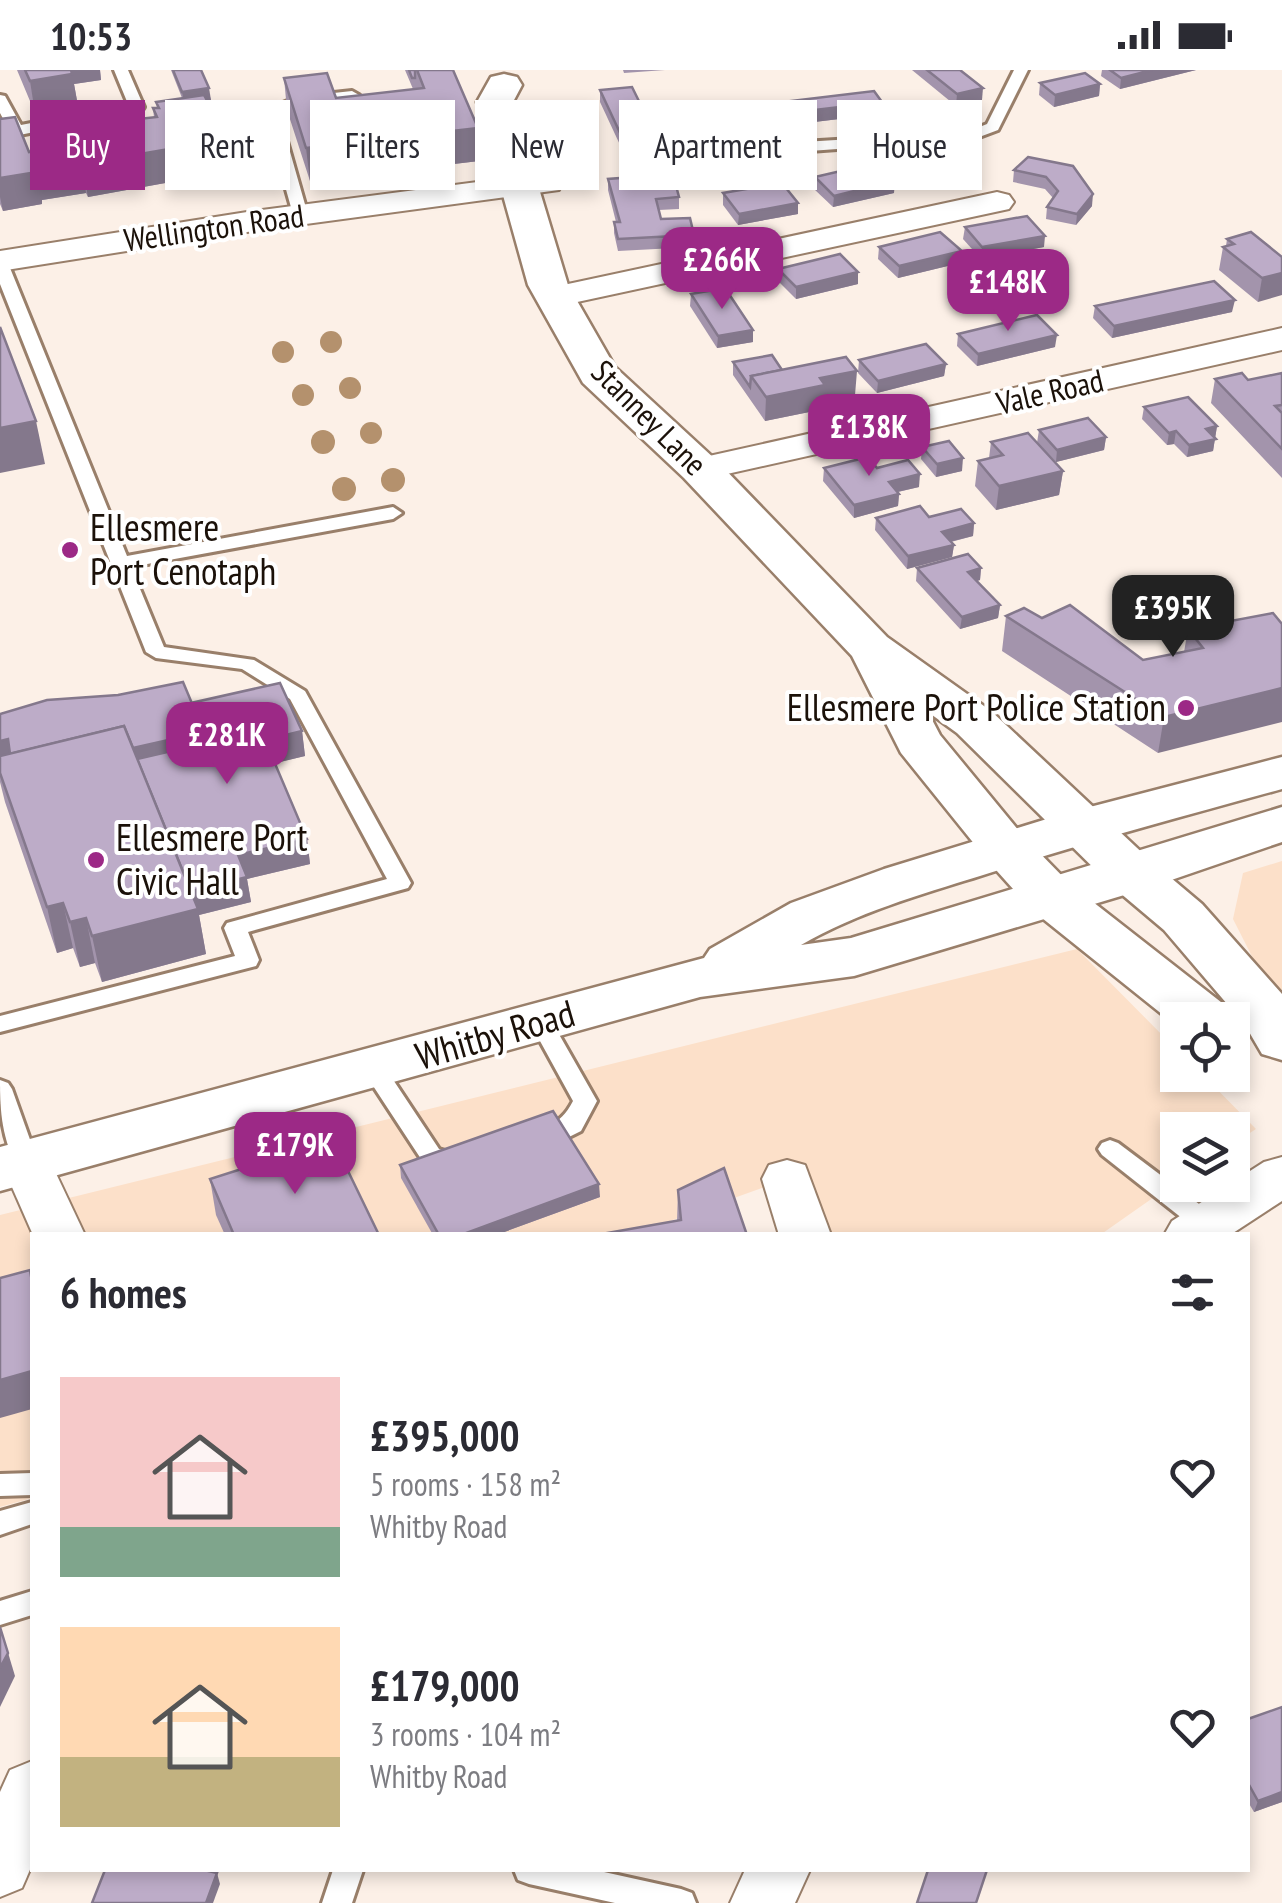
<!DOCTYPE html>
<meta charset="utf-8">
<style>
body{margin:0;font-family:"PT Sans Narrow",sans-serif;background:#f7f7f7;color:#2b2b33;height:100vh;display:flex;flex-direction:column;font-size:38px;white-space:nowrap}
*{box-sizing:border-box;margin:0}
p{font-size:32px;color:#7c7c81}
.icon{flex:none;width:55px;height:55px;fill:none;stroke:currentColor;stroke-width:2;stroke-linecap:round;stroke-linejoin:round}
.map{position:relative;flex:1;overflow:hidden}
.panel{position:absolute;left:30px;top:1162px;width:1220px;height:640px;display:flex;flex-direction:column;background:#fff;border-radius:0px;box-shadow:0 5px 15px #0003}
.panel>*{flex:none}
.top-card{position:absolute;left:30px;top:30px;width:1222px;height:90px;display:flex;gap:20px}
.tools{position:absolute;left:1160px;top:932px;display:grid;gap:20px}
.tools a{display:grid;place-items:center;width:90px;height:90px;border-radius:0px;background:#fff;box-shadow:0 5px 15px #0003;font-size:50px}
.price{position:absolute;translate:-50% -85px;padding:0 22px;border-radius:20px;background:#9c2986;color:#fff;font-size:32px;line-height:65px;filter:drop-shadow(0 2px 5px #0008)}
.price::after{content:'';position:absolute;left:50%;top:60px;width:30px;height:22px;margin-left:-15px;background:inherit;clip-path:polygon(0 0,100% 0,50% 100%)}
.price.on{background:#222;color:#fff}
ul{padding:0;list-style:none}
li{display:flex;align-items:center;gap:30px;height:250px;padding:0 30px}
li span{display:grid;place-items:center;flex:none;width:280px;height:200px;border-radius:0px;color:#555}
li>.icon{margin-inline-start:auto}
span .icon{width:120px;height:120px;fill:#fffc;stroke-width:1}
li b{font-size:42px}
h2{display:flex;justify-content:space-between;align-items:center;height:120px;padding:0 30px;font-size:42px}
.pill{padding:0 35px;border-radius:0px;background:#fff;box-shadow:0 5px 15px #0003;font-size:35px;line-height:90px}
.pill.on{background:#9c2986;color:#fff}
.status{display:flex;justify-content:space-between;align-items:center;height:70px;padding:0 50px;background:#fff;direction:ltr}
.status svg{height:28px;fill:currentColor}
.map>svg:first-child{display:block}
.built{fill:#fce0c9}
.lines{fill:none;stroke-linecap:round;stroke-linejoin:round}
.service-casing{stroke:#997f6a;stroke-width:6}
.minor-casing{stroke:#997f6a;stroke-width:4}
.secondary-casing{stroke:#997f6a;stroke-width:5}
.primary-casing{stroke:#997f6a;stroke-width:5}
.service{fill:#fff;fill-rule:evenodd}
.minor{fill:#fff;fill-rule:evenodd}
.secondary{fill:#fff;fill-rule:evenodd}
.primary{fill:#fff;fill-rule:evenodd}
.tree{fill:#b4916d}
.wall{fill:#a394ac}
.shaded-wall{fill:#84788c}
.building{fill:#bdacc8;stroke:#84788c;stroke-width:2.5}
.poi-dot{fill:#9c2986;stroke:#fff;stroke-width:4}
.labels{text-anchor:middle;stroke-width:8;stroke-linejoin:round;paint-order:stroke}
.far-street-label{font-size:32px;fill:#1b1109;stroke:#fff}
.poi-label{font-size:38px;fill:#1b1109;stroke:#fff;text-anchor:start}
.street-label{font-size:38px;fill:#1b1109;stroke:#fff}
</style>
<div class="status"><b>10:53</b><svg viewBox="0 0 49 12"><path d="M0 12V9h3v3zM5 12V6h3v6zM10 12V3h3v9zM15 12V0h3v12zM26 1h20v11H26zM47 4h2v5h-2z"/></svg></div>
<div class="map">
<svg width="1282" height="1833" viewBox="0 0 1282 1833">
<rect width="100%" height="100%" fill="#fcf0e7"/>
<g class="built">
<polygon points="1282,791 1282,929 1267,916 1233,849 1243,803"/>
<polygon points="1077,879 1177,980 1178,1005 1203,1005 1256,1059 1233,1074 1232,1060 1178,1060 1177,1111 1100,1165 815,1165 787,1109 631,1165 32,1165 32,1428 0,1437 0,1145"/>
</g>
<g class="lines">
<defs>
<g id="service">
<polygon points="114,0 128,0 144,37 142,40 0,69 0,59 8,58 0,43 0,25 5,26 21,55 128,34"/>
<polygon points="1014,0 1028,0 998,60 974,69 755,85 747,80 755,75 967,62 987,54"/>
<polygon points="352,21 359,25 357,28 300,35 279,43 308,145 294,148 264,41 297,27"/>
<polygon points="0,188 8,193 127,486 393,437 402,443 393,449 131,497 164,577 254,590 305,621 411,813 408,818 248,862 259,890 256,896 0,962 0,946 235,886 224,858 227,853 387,809 290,629 242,599 156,588 146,582 0,214"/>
<path d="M540,943L548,945L597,1031L581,1061L541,1081L533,1078L529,1072C543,1052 559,1059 573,1031L529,951Z"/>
<polygon points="374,991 382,993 439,1079 465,1087 469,1093 465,1099 457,1102 423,1092 362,999 366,993"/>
<path d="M0,1010L8,1013L12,1019L38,1092L34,1098H18C2,1069 0,1043 0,1010Z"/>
<polygon points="1110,1070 1118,1073 1215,1146 1218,1153 1215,1160 1197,1160 1102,1085 1098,1079 1102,1073"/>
<polygon points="32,1403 32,1425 0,1426 0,1404"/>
<polygon points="32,1432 32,1454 0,1465 0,1441"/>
<polygon points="32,1521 32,1545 0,1555 0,1531"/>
<polygon points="333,1800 363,1800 352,1833 322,1833"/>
<polygon points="514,1800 595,1800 681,1819 692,1823 696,1833 615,1833 529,1814 518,1810"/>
</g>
<g id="minor">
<polygon points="547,103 559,106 563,113 559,120 247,162 0,201 0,181 247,142"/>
<polygon points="997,122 1009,125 1014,132 1009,139 554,237 542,234 537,227 542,220 554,217"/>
<polygon points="1282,258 1282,280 700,410 687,407 681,399 687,391 700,388"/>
<polygon points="26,1073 44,1078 85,1165 33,1165 1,1092 8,1078"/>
<polygon points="1282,1087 1282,1131 1230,1165 1164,1165 1172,1151 1264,1092"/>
<polygon points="787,1090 805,1095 831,1165 779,1165 762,1109 769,1095"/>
<polygon points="32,1691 32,1795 22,1818 0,1827 0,1722 10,1700"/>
<polygon points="745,1800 810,1800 795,1833 730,1833"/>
</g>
<polygon id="secondary" points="504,4 517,7 522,15 513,32 568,215 615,297 716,390 887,567 991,641 1151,791 1202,834 1282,924 1282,990 1262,984 1245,955 1164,860 1113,817 957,663 928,642 940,665 1024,767 1070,814 1226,936 1234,950 1178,950 1178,957 1032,840 988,791 901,683 852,586 684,408 583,313 528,215 477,32 491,7"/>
<path id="primary" d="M1282,687V719C1180,747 1080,774 980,806C919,825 856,843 801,875L851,868L1282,737V772L1151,817L854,906L700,927L0,1121V1077L704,888L710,879L791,833L884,799L1063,744Z"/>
</defs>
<use href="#service" class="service-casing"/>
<use href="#minor" class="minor-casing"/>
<use href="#secondary" class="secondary-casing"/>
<use href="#primary" class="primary-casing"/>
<use href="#service" class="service"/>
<use href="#minor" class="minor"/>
<use href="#secondary" class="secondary"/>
<use href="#primary" class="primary"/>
</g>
<g class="tree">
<circle cx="331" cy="272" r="11"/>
<circle cx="283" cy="282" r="11"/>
<circle cx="350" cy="318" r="11"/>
<circle cx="303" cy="325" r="11"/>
<circle cx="371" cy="363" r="11"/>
<circle cx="323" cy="372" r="12"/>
<circle cx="393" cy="410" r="12"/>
<circle cx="344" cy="419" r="12"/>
</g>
<g class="wall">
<polygon points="17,0 100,0 101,10 74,14 78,36 35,43"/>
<polygon points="171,0 201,0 211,30 207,30 237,100 88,127 86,123 42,130 42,134 3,141 0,134 0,49 29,82 65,76 62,60 154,47 153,38 157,38 156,32 182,28"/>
<polygon points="405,0 453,0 479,91 310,111 287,40 284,8 336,28 413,19"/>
<polygon points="623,0 665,0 624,3"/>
<polygon points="912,0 960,0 982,30 956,36"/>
<polygon points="1102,0 1196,0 1120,19 1101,6"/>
<polygon points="1040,13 1100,14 1099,26 1054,37 1039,25"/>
<polygon points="600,20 661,88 628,92 600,32"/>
<polygon points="882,32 881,44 740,61 734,49 734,38"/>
<polygon points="902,87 977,110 919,120 901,98"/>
<polygon points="1028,87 1092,136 1076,155 1046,149 1047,137 1053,128 1045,119 1013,112 1014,100"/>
<polygon points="815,107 894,123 833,137 814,119"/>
<polygon points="608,109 648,114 679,127 679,139 659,140 661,149 694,165 694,177 618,181 614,163 614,152 616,152 608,120"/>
<polygon points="723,123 798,133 798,144 738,155 723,135"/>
<polygon points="965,157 1044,177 981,189 963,169"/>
<polygon points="1227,169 1282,187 1258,232 1219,200 1223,177 1226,176"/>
<polygon points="879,177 962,181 960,193 898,208 878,189"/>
<polygon points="778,199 858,214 796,229 778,211"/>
<polygon points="691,224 753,272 717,278 690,236"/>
<polygon points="1095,236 1232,242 1112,268 1093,248"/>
<polygon points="958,264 1055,277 977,296 957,276"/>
<polygon points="859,290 946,294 944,306 877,323 858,303"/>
<polygon points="733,292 782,300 855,325 824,331 824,339 765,351 733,305"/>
<polygon points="1282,303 1282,408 1211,333 1215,309 1248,310"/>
<polygon points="1144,337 1217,356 1213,381 1187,387 1174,374 1167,375 1142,349"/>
<polygon points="1039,360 1106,367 1104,380 1056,392 1037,373"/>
<polygon points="991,372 1063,401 1059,425 996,440 975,416 978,391 989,388"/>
<polygon points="922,377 962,401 936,407 921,389"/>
<polygon points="824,398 877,398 919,417 898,422 899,424 898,436 854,448 823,411"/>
<polygon points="929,447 974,453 973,466 951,472 954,475 952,487 907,499 875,460 876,448"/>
<polygon points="917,498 981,498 980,510 977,511 1000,535 998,548 960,559 916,511"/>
<polygon points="1273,543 1158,683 1002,581 1006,546 1143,590 1184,582 1188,559"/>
<polygon points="191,633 302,661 305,686 275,693 307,769 310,794 247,809 251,832 199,845 206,884 102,912 95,893 80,897 73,878 57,883 5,732 0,712 0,644"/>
<polygon points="400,1095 600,1127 496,1165 433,1165 401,1108"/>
<polygon points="210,1109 379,1165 225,1165 216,1145"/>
<polygon points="678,1120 747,1165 677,1151"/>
<polygon points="1282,1637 1282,1732 1254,1742 1248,1732 1248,1649"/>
</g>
<g class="shaded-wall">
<polygon points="66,0 100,0 101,10 74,14 78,36 35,43 30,11"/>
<polygon points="1152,0 1196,0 1120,19 1121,8"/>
<polygon points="1100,14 1099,26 1054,37 1055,25"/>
<polygon points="209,18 211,30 184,33 182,22"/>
<polygon points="983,18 982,30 956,36 957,24"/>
<polygon points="882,32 881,44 740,61 740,49"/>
<polygon points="478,58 479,91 310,111 306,78"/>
<polygon points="233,68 237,100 88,127 82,94"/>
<polygon points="661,76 661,88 628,92 628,80"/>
<polygon points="81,90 86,123 42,130 42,134 3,141 0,127 0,108 35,97"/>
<polygon points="978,98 977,110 919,120 920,108"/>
<polygon points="895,111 894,123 833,137 834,126"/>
<polygon points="1093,124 1092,136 1076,155 1077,144"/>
<polygon points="798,133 798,144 738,155 739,144"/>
<polygon points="1045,166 1044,177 981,189 982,177"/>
<polygon points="962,181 960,193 898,208 899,196"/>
<polygon points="858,202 858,214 796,229 796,217"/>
<polygon points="1282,203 1282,225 1258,232 1262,208"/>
<polygon points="1235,230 1232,242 1112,268 1114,256"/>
<polygon points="753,260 753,272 717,278 718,266"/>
<polygon points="1057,265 1055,277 977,296 978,284"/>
<polygon points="946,294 944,306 877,323 878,311"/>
<polygon points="857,301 855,325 824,331 824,339 765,351 766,327 820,308"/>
<polygon points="36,351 45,394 0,403 0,358"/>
<polygon points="1217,356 1213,381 1187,387 1189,375 1206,359"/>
<polygon points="1176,361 1174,374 1167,375 1169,363"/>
<polygon points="1106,367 1104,380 1056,392 1057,380"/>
<polygon points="963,388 962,401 936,407 937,394"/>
<polygon points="1063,401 1059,425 996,440 999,416"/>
<polygon points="920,404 919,417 888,424 889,412"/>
<polygon points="899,424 898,436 854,448 854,435"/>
<polygon points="974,453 973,466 941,474 942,462"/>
<polygon points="954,475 952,487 907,499 908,486"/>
<polygon points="981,498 980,510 967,514 968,502"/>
<polygon points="1000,535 998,548 960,559 962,547"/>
<polygon points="1282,618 1282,652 1158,683 1164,647"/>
<polygon points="302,661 305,686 268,695 265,670"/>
<polygon points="204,662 209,698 144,713 133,678"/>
<polygon points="8,669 14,705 0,703 0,671"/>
<polygon points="307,769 310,794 247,809 251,832 199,845 206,884 102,912 92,866 185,822 238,785"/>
<polygon points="63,833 73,878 57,883 47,837"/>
<polygon points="86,848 95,893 80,897 70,852"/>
<polygon points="599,1114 600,1127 496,1165 461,1165"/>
<polygon points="32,1301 32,1339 0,1348 0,1310"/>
<polygon points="0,1556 15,1606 0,1637"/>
<polygon points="1282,1722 1282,1732 1254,1742 1258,1731"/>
<polygon points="217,1803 220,1814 213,1833 206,1833"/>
</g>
<g class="building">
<polygon points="25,0 71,0 72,4 30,11"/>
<polygon points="173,0 201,0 209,18 182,22"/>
<polygon points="409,0 415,0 415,8 412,8"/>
<polygon points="417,0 453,0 478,58 306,78 284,8 327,3 336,28 424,18"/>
<polygon points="927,0 960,0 983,18 957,24"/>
<polygon points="1110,0 1152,0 1121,8"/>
<polygon points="1085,3 1100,14 1055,25 1040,13"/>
<polygon points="632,17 661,76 628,80 600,20"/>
<polygon points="874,21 882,32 740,49 734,38"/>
<polygon points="204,25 211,38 218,38 233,68 82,94 81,90 35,97 37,102 0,108 0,49 15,47 29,82 65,76 79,68 74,56 157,47 153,38 159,38 156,32"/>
<polygon points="75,58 76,68 66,70 62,60"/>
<polygon points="960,77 978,98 920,108 902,87"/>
<polygon points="1028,87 1073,96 1093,124 1077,144 1047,137 1058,121 1046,107 1014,100"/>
<polygon points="875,93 895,111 834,126 815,107"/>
<polygon points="646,106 648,114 675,112 679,127 656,129 661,149 690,148 694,165 618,169 614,152 620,152 608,109"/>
<polygon points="782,113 798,133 739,144 723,123"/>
<polygon points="1027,146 1045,166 982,177 965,157"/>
<polygon points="940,162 962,181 899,196 879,177"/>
<polygon points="1251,162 1282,187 1282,203 1262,208 1223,177 1234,174 1227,169"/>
<polygon points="840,184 858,202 796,217 778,199"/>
<polygon points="1214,211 1235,230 1114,256 1095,236"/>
<polygon points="725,218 753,260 718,266 691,224"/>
<polygon points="1037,245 1057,265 978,284 958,264"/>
<polygon points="0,257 36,351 0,358"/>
<polygon points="926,274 946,294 878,311 859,290"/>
<polygon points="772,285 782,300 751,306 750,317 733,292"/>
<polygon points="846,287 857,301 820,308 825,315 766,327 751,306"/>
<polygon points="1242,303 1248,310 1282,303 1282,335 1275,336 1282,343 1282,379 1215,309"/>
<polygon points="1188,327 1217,356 1206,359 1216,369 1189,375 1176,361 1169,363 1144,337"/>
<polygon points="1088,348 1106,367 1057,380 1039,360"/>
<polygon points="1028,363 1063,401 999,416 978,391 1003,385 991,372"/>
<polygon points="949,371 963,388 937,394 922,377"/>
<polygon points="868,387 877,398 908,390 920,404 889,412 899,424 854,435 824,398"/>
<polygon points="920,436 929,447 961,439 974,453 942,462 954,475 908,486 876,448"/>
<polygon points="968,484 981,498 968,502 1000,535 962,547 917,498"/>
<polygon points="1070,535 1143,590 1203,578 1188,559 1273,543 1282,554 1282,618 1164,647 1006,546 1024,538 1042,548"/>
<polygon points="183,612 204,662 133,678 124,656 10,684 8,669 0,671 0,644 47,630 118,625"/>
<polygon points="280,613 302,661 265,670 307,769 238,785 247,807 191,821 137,689 206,673 204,662 191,633"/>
<polygon points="124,656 198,839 92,866 86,848 70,852 63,833 47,837 0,703 0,686"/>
<polygon points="553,1041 599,1114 461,1165 439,1165 400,1095"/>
<polygon points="333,1070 379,1165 234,1165 210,1109"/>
<polygon points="724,1098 747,1165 596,1165 681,1150 678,1120"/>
<polygon points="30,1200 32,1212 32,1301 0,1310 0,1208"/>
<polygon points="0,1557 8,1583 0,1598"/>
<polygon points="1282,1637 1282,1722 1258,1731 1248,1713 1248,1649"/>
<polygon points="105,1800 204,1800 217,1803 206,1833 92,1833"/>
<polygon points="928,1800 987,1800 976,1833 917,1833"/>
</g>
<g class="poi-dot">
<circle cx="70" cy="480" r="10"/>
<circle cx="1186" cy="638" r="10"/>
<circle cx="96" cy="790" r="10"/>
</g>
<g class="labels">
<g class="far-street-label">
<text transform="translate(214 158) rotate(-8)" y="11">Wellington Road</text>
<text transform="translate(1050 322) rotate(-13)" y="11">Vale Road</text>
<text transform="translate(649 348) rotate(45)" y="11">Stanney Lane</text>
</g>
<g class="poi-label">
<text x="90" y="471">Ellesmere<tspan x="90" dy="44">Port Cenotaph</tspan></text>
<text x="1166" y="651" text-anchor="end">Ellesmere Port Police Station</text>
<text x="116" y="781">Ellesmere Port<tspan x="116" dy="44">Civic Hall</tspan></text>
</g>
<g class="street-label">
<text transform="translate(495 965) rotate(-16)" y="13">Whitby Road</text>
</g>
</g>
</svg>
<div class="tools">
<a><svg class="icon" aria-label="locate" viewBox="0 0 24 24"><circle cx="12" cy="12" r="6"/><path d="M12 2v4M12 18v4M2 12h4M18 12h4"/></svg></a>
<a><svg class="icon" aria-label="layers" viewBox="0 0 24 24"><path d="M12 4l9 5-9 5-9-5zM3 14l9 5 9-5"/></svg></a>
</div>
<b class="price" style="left:722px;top:242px">£266K</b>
<b class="price" style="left:1008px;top:264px">£148K</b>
<b class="price" style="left:869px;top:409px">£138K</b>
<b class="price on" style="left:1173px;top:590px">£395K</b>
<b class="price" style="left:227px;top:717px">£281K</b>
<b class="price" style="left:295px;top:1127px">£179K</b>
<div class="top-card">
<a class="pill on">Buy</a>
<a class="pill">Rent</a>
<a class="pill">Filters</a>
<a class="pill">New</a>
<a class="pill">Apartment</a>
<a class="pill">House</a>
</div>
<section class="panel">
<h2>6 homes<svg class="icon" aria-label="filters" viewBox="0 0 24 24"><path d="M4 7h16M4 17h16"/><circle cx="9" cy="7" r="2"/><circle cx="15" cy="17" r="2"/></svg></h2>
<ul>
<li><span style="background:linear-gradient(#f6c9c9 75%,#7fa58c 0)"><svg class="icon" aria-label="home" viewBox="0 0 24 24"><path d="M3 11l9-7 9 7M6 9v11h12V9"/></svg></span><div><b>£395,000</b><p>5 rooms · 158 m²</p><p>Whitby Road</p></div><svg class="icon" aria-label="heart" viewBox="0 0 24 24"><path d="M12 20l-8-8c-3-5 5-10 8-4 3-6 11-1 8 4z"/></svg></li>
<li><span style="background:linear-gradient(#ffd9b3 65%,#c2b280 0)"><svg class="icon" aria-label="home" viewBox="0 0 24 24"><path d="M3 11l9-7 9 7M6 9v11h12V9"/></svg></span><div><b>£179,000</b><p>3 rooms · 104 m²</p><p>Whitby Road</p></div><svg class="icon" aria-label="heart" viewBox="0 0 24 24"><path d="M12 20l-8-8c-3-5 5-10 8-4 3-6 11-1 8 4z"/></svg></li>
</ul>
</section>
</div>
